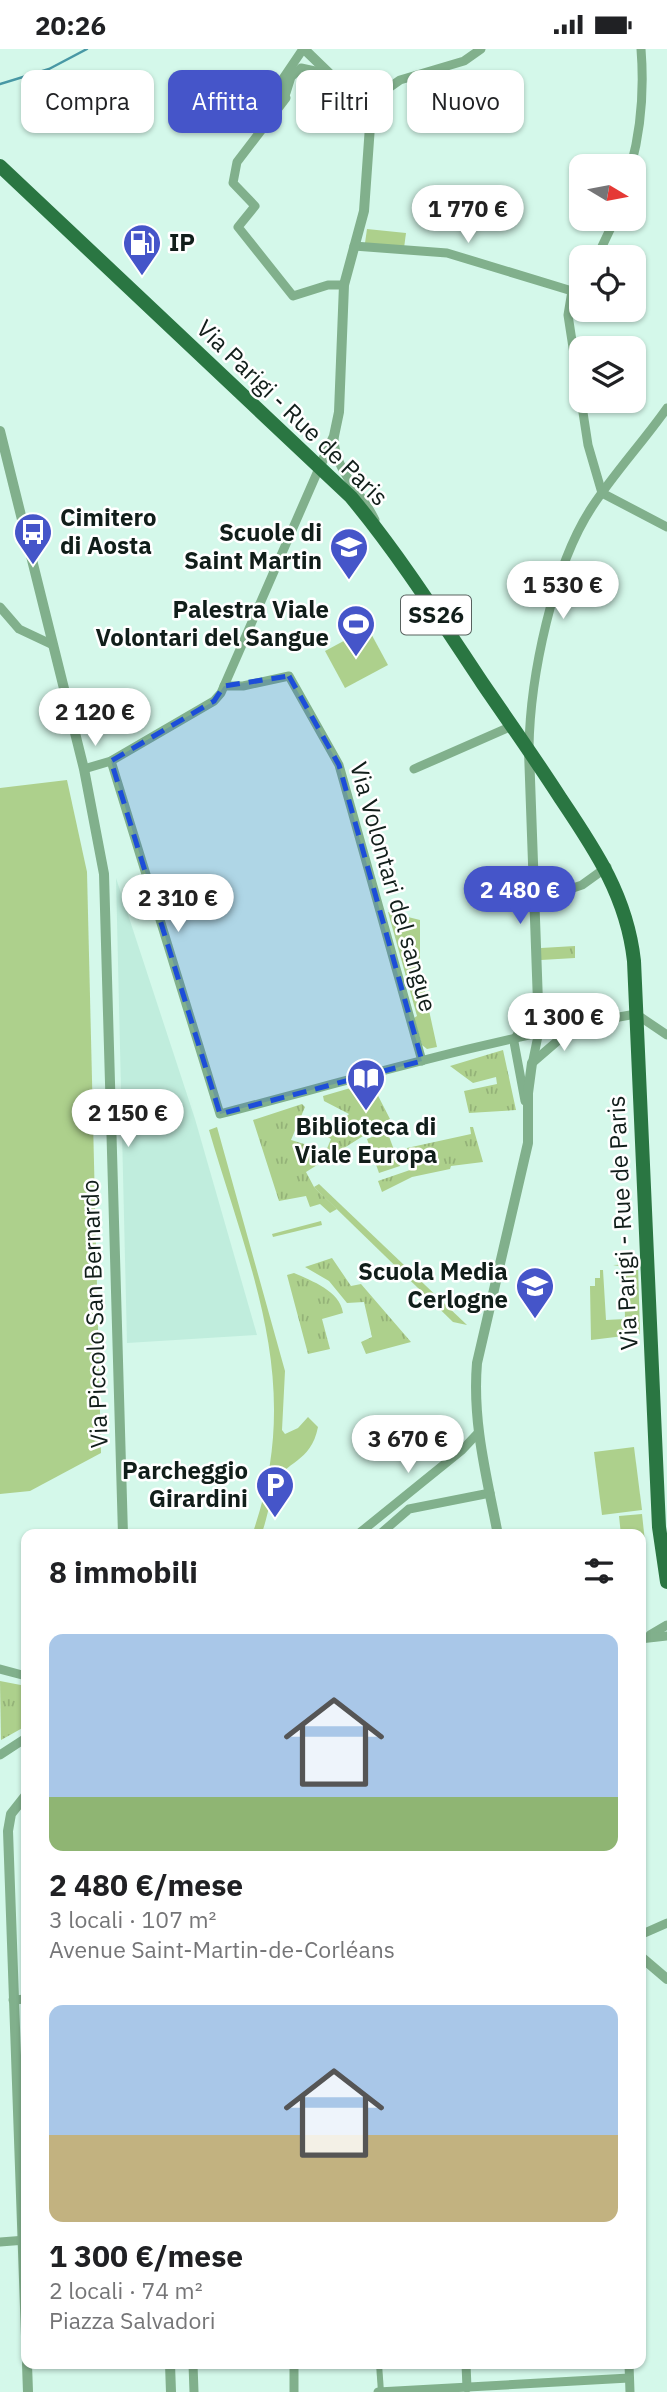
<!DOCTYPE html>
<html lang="it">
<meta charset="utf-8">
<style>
body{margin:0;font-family:"IBM Plex Sans",sans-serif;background:#f2f2f2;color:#202124;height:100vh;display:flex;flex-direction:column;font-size:26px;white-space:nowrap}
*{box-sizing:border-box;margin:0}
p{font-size:23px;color:#757577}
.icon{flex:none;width:38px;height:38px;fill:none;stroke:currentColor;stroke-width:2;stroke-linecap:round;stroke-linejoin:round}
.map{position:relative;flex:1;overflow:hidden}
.side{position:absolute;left:21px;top:1480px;width:625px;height:840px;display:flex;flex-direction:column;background:#fff;border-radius:14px;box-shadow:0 2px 5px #0004}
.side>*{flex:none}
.top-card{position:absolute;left:21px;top:21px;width:626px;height:63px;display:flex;gap:14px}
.needle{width:46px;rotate:100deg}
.tools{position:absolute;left:569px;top:105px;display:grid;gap:14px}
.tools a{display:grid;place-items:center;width:77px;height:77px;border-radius:14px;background:#fff;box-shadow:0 2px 5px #0004;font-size:35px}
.price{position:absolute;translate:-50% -60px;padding:0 16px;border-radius:24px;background:#fff;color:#222;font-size:23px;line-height:46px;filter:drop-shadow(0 2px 4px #0008)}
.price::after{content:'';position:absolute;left:50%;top:42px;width:21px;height:16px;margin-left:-10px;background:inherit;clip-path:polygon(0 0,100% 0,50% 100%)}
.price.current{background:#4555c9;color:#fff}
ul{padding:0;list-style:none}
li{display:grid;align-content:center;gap:14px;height:371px;padding:0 28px}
li span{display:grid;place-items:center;height:217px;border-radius:14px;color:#555}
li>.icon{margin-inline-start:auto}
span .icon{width:126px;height:126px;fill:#fffc;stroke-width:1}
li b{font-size:30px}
h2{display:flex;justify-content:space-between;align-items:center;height:84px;padding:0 28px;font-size:30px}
.chip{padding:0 24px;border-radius:14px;background:#fff;box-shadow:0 2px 5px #0004;font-size:24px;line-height:63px}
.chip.current{background:#4555c9;color:#fff}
.status{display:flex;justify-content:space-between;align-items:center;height:49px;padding:0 35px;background:#fff;direction:ltr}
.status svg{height:19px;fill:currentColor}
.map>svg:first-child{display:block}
.built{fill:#c0eddd}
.grass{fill:#add08c}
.park{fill:url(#park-tufts)}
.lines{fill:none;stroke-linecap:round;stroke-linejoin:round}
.stream{stroke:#4898a5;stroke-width:2.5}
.pedestrian{stroke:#81b08c;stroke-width:6}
.minor{stroke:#81b08c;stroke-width:9}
.tertiary{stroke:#81b08c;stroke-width:10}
.primary{stroke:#2a7642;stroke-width:14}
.marked{fill:#1d4ed8;fill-opacity:0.2;stroke:#1d4ed8;stroke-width:5;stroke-dasharray:14 9;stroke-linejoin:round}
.labels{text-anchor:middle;stroke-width:5;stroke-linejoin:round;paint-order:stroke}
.shield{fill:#fff;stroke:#58625f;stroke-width:2}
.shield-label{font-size:23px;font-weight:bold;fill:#111e1a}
.poi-label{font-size:24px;font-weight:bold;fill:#111e1a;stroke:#fff;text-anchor:end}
.street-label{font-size:24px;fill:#111e1a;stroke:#fff}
</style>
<div class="status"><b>20:26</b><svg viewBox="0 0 49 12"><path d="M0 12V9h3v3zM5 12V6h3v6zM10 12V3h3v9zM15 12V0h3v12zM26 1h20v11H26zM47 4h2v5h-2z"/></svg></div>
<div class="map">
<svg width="667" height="2343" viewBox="0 0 667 2343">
<defs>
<pattern id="park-tufts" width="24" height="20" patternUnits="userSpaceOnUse" patternTransform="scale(1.75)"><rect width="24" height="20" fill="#add08c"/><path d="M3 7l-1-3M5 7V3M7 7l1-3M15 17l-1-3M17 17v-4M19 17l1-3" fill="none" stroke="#94b278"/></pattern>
</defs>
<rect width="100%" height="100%" fill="#d4f8ea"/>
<polygon class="built" points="116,829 195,1070 257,1286 127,1294"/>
<g class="grass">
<polygon points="367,180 406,184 404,199 365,194"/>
<polygon points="368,579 388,616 345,639 325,602"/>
<polygon points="67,731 87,823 101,1404 30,1442 0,1445 0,739"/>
<polygon points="388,863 420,871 420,920 437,998 427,1000 422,996 414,969 417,967"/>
<path d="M217,1078L285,1322L282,1381L285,1385L298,1379L308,1368L318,1378C311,1414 284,1413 276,1433C270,1448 268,1469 261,1486H252C305,1336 251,1225 209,1081Z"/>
<polygon points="387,1082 400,1117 379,1124 367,1090"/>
<polygon points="319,1135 467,1276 453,1273 314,1138"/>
<polygon points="321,1172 322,1176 273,1188 272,1185"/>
<polygon points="638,1215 640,1285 591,1291 590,1237 595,1237 595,1229 600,1229 600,1221 603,1221 606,1271 625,1270 624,1218 613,1216"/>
<polygon points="634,1398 642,1461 602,1466 594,1403"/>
<polygon points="642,1465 646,1502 641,1503 640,1486 621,1486 619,1467"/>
</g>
<g class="park">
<polygon points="575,897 575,909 541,911 541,899"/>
<polygon points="503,1001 516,1061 469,1064 464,1042 497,1035 496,1028 473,1034 450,1017"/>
<polygon points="371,1033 390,1070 306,1123 314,1138 337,1160 330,1164 320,1155 310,1158 306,1147 279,1152 253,1071 302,1055 305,1058 291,1091 314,1098 319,1106 326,1102 331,1090 322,1085 324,1079 319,1076 322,1069 339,1075 349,1065 324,1052 323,1047"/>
<polygon points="470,1078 473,1078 483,1113 451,1117 450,1120 412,1128 382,1143 378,1132 410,1121 407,1099 471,1085"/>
<polygon points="332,1209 351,1237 361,1235 411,1293 366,1305 361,1293 372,1288 364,1253 347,1254 329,1232 305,1218"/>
<path d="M294,1224C312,1232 340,1242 343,1264L322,1270L330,1300L308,1305L287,1226Z"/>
<polygon points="0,1632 26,1637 26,1677 1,1691"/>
</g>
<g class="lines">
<polyline class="stream" points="0,35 49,20 87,0"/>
<polyline class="pedestrian" points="379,2315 381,2343"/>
<g class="minor">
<polyline points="303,0 280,34 286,49 237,113 233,134 255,157 238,178 293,247 328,236 344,236"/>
<polyline points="286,44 291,28 301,19 329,25"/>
<polyline points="363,57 400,31 464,12 481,0"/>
<path d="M631,117C641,80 644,38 641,0"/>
<polyline points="354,197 447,204 572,242"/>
<polyline points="597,208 615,170"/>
<polyline points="581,230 572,242 568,266 588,396 602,444"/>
<path d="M334,389C335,424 361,441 375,471"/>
<polyline points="602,444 667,478"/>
<polyline points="0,558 19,580 53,596"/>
<polyline points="224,637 243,637 289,627 339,716 422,1012"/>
<path d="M529,699C530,628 553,517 592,458C615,423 643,393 667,359"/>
<path d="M111,712L220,1065C358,1029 494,989 636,965L667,986"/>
<polyline points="84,720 111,712 214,652 221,644 320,417"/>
<polyline points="414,720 512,677"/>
<polyline points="534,852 582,836 607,818"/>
<polyline points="517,986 514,993 525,1052"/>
<polyline points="533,1011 539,982"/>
<polyline points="532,1014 576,976"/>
<polyline points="357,1486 462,1401 478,1384"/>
<polyline points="379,1486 409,1460 490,1444"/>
<polyline points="650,1586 667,1576"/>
<polyline points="640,1590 667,1587"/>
<polyline points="0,1620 26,1627"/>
<polyline points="0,1706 26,1689"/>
<polyline points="640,1886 667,1874"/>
<polyline points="13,1951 26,1950"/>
<polyline points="0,2193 26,2191"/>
<polyline points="193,2315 194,2343"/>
<polyline points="294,2315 294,2343"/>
<polyline points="466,2315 467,2339"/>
<polyline points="629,2315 630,2343"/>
<polyline points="378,2343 629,2329"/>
</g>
<g class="tertiary">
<polyline points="304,0 363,57 370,77 364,162 344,236 339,363 334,387 320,417"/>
<polyline points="0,382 84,720 104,825 123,1486"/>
<polyline points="529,702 539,982"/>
<path d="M498,1486C487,1429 472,1373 477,1314L528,1094V1044L532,1014"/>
<polyline points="26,1746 11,1765 8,1782 26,2287"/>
<polyline points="640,1907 667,1930"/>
<polyline points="27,2315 28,2343"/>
<polyline points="170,2315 171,2343"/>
</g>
<path class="primary" d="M0,117L351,448C400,507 441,572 483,635C509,673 536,711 561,750C596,802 627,848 634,912L659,1478L667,1533"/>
</g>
<path class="marked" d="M289,627L339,716L422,1012L220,1065L111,712L214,652L224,637Z"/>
<defs>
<symbol id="fuel-pin" viewBox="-11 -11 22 30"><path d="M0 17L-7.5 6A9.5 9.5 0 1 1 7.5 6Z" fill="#4555c9" stroke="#fff"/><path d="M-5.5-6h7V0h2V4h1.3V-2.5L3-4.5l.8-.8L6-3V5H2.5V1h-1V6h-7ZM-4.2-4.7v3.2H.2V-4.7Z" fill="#fff"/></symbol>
<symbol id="bus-pin" viewBox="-11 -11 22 30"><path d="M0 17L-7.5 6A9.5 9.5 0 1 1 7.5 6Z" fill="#4555c9" stroke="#fff"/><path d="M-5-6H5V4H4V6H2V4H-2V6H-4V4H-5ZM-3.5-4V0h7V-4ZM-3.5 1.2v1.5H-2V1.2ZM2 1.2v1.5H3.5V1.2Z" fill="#fff"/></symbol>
<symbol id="school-pin" viewBox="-11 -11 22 30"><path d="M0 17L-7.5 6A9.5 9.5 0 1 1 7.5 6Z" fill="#4555c9" stroke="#fff"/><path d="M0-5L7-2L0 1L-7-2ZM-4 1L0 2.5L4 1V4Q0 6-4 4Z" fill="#fff"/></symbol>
<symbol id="stadium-pin" viewBox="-11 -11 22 30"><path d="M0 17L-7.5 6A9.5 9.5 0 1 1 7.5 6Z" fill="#4555c9" stroke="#fff"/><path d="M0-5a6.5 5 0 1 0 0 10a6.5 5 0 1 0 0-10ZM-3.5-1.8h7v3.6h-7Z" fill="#fff"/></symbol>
<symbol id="library-pin" viewBox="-11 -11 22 30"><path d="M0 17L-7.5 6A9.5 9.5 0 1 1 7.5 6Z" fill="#4555c9" stroke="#fff"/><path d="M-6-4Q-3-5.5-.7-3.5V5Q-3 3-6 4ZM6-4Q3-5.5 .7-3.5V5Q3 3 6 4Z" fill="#fff"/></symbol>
<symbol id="parking-pin" viewBox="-11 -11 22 30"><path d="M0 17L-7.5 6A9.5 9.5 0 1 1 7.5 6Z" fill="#4555c9" stroke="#fff"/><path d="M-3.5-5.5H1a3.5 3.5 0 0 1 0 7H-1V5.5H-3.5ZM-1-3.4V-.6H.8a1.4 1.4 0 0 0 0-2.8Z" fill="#fff"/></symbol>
</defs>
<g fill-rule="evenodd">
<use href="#fuel-pin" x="120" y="172" width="44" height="60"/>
<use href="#bus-pin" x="11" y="461" width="44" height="60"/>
<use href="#school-pin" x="327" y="476" width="44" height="60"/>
<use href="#stadium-pin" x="334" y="553" width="44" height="60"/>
<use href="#library-pin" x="344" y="1007" width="44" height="60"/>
<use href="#school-pin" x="513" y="1215" width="44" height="60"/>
<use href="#parking-pin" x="253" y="1414" width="44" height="60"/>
</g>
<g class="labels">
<rect class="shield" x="401" y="546.5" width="70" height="39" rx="5"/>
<g class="shield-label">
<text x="436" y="574">SS26</text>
</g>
<g class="poi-label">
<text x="169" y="202" text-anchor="start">IP</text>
<text x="60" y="477" text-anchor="start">Cimitero<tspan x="60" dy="28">di Aosta</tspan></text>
<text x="322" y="492">Scuole di<tspan x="322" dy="28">Saint Martin</tspan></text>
<text x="329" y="569">Palestra Viale<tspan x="329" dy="28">Volontari del Sangue</tspan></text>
<text x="366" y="1086" text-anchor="middle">Biblioteca di<tspan x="366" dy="28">Viale Europa</tspan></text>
<text x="508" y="1231">Scuola Media<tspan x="508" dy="28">Cerlogne</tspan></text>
<text x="248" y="1430">Parcheggio<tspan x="248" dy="28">Girardini</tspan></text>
</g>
<g class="street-label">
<text transform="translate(292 364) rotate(44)" y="8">Via Parigi - Rue de Paris</text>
<text transform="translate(393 838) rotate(74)" y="8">Via Volontari del sangue</text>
<text transform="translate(623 1174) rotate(-93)" y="8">Via Parigi - Rue de Paris</text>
<text transform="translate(95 1265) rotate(-92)" y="8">Via Piccolo San Bernardo</text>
</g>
</g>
</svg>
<div class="tools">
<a><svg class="needle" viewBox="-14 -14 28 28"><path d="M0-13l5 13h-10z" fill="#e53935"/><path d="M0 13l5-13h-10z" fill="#757577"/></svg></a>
<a><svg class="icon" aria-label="locate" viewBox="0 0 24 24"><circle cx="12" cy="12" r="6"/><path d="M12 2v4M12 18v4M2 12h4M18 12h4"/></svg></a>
<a><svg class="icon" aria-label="layers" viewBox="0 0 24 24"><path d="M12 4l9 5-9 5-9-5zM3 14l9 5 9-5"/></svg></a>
</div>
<b class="price" style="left:468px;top:196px">1 770 €</b>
<b class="price" style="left:563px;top:572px">1 530 €</b>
<b class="price" style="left:95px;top:699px">2 120 €</b>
<b class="price current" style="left:520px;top:877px">2 480 €</b>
<b class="price" style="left:178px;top:885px">2 310 €</b>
<b class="price" style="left:564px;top:1004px">1 300 €</b>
<b class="price" style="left:128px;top:1100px">2 150 €</b>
<b class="price" style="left:408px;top:1426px">3 670 €</b>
<div class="top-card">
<a class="chip">Compra</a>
<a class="chip current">Affitta</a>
<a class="chip">Filtri</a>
<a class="chip">Nuovo</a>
</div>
<section class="side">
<h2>8 immobili<svg class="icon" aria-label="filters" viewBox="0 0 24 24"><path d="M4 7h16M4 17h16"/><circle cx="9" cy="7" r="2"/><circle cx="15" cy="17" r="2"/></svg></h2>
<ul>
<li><span style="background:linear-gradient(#a9c7e8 75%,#8fb573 0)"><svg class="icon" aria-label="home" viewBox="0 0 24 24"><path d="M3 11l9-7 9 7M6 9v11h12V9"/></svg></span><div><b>2 480 €/mese</b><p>3 locali · 107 m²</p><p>Avenue Saint-Martin-de-Corléans</p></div></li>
<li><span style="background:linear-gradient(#a9c7e8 60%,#c2b280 0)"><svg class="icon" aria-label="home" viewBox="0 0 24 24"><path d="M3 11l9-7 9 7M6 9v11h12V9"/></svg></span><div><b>1 300 €/mese</b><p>2 locali · 74 m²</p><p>Piazza Salvadori</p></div></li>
</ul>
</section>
</div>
